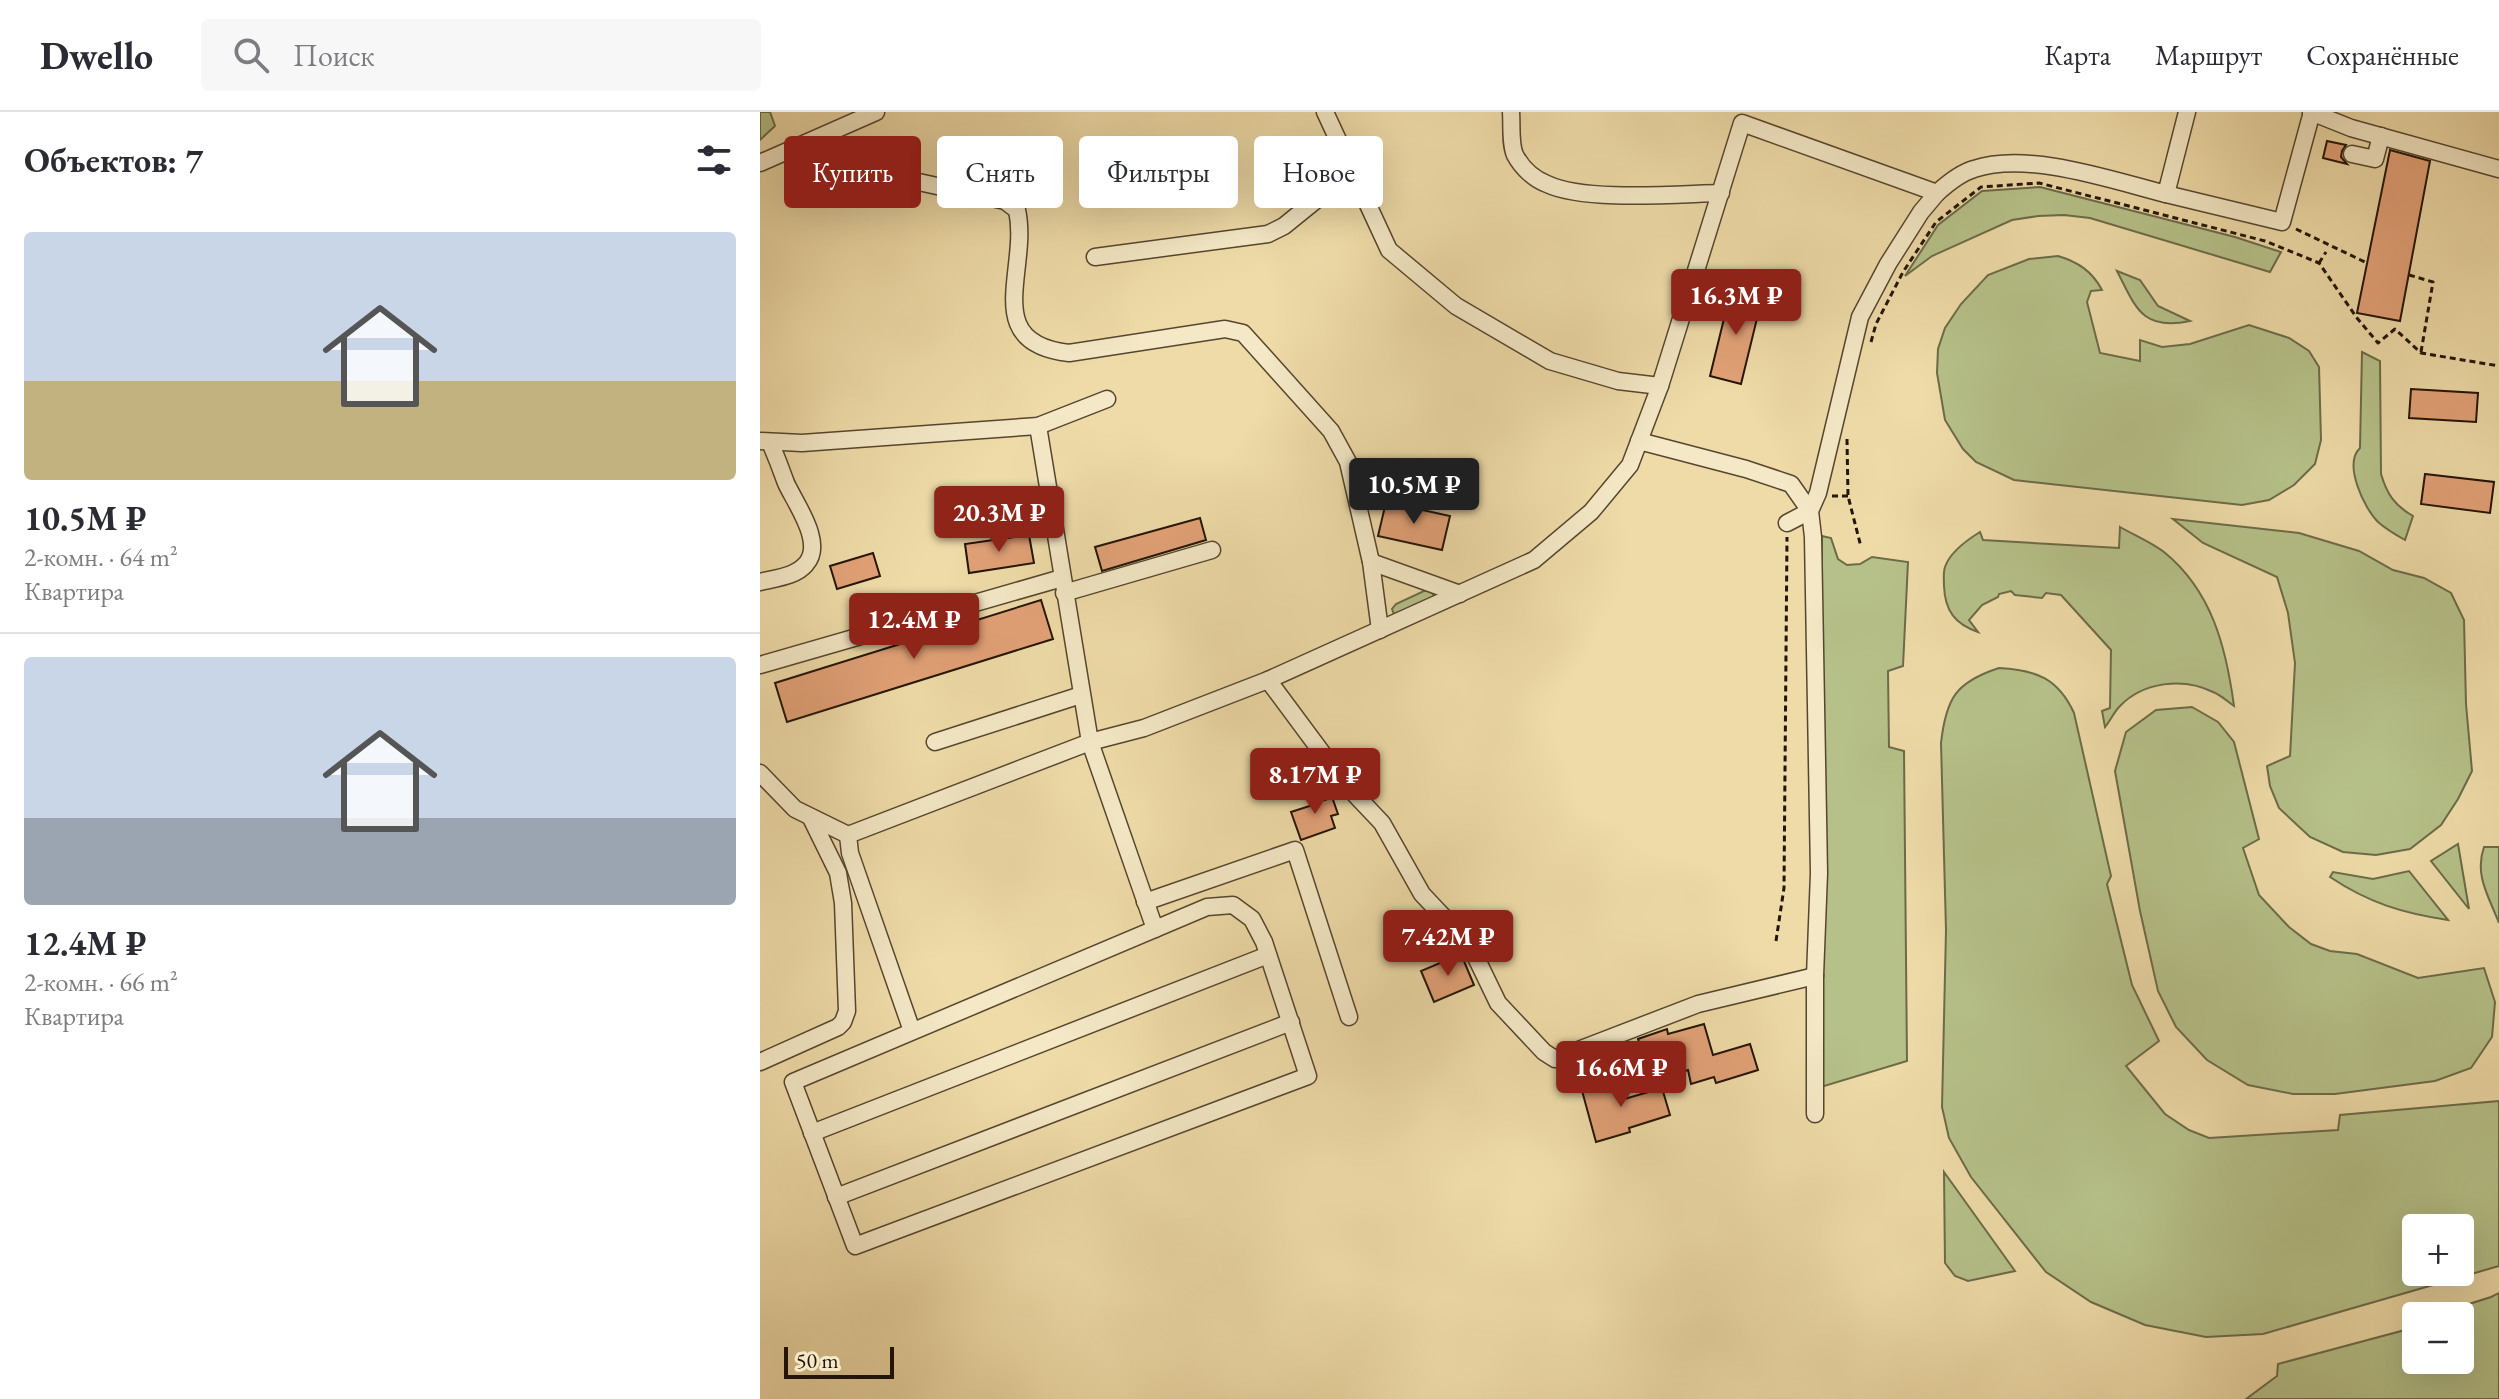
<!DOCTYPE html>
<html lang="ru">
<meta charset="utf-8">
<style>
body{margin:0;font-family:"EB Garamond",serif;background:#f7f7f7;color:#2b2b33;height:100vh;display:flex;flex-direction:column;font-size:30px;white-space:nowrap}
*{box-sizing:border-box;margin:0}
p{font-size:26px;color:#7c7c81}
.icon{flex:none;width:44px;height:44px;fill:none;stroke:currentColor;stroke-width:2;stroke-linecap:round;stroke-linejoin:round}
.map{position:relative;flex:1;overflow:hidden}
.details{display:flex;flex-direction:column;background:#fff;width:760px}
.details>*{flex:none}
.hud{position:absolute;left:24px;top:24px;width:760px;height:72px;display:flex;gap:16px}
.buttons{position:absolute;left:1642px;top:1102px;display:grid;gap:16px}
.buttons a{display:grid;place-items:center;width:72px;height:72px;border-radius:8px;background:#fff;box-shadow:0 8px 32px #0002;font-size:40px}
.scale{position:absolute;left:24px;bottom:20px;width:110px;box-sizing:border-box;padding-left:8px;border:4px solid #231507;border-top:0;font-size:22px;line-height:28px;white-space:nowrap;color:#231507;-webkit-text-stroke:6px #f4e8c6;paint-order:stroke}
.price{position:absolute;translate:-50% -68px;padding:0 18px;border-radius:8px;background:#8f2418;color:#fff;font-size:26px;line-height:52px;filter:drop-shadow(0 2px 4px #0008)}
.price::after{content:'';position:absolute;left:50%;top:48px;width:24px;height:18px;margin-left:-12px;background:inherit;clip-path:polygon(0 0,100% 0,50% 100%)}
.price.active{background:#222;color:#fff}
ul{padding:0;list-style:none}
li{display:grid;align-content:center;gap:16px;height:424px;padding:0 24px}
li+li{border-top:2px solid #e1e1e2}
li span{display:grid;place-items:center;height:248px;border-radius:8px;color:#555}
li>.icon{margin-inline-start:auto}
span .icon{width:144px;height:144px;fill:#fffc;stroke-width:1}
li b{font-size:34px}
h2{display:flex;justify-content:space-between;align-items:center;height:96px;padding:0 24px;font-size:34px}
.tag{padding:0 28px;border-radius:8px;background:#fff;box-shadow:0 8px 32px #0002;font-size:28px;line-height:72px}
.tag.active{background:#8f2418;color:#fff}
header{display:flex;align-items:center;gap:48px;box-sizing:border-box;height:112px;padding:0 40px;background:#fff;border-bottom:2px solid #e1e1e2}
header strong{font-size:38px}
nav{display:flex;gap:44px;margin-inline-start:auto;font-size:28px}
.search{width:560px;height:72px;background:#f7f7f7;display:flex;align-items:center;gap:20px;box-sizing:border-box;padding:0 28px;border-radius:8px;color:#7c7c81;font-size:30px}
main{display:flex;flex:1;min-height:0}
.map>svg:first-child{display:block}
.green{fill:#b6c189;stroke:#6c6b48;stroke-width:2;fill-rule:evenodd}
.building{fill:#e2a177;stroke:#231507;stroke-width:2}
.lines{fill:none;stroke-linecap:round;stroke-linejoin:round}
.minor-casing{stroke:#56462f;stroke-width:19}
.path{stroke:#231507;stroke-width:3;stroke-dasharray:6 4;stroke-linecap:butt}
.minor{stroke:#f4e8c6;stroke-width:16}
</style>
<header>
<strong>Dwello</strong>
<div class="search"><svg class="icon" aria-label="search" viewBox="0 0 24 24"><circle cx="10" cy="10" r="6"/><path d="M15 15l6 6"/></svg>Поиск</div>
<nav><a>Карта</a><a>Маршрут</a><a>Сохранённые</a></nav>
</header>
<main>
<section class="details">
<h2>Объектов: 7<svg class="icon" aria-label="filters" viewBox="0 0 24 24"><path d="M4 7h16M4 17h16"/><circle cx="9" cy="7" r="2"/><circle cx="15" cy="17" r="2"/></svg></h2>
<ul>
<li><span style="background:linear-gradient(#c9d6e8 60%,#c2b280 0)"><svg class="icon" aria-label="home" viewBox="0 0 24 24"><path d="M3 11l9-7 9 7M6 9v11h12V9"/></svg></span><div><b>10.5M ₽</b><p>2-комн. · 64 m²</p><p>Квартира</p></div></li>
<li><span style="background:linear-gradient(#c9d6e8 65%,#9aa5b1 0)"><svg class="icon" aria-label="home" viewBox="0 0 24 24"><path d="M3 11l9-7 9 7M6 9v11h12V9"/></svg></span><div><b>12.4M ₽</b><p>2-комн. · 66 m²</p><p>Квартира</p></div></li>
</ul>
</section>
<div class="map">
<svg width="1739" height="1287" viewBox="0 0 1739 1287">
<rect width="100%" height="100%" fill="#eedba8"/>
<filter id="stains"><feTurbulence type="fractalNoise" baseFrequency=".0025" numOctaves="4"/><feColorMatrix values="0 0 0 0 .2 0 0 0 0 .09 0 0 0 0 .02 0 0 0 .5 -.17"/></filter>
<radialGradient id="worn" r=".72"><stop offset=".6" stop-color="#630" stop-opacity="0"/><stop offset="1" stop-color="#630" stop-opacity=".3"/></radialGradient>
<g class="green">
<polygon points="0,0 10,0 15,14 0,28"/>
<polygon points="1280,75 1475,125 1521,140 1510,160 1330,106 1304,103 1278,104 1252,108 1172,144 1145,164 1178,113 1222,79"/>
<path d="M1298,144C1318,150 1332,159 1342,178L1331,179L1327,190L1340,241L1380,249V228L1402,235L1430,232L1489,213L1529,226L1549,239L1559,255L1561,328L1555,352L1534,373L1509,388L1482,393L1254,368L1216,350L1203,337L1185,308L1177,261L1178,237L1185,216L1201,192L1228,163L1269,147Z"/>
<path d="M1357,159L1380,168L1398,194L1430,209C1382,219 1376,196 1357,159Z"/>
<path d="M1602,240L1620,249L1621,362C1627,382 1634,393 1653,404L1645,428C1636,423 1626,417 1618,410C1604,396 1583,352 1600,336Z"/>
<polygon points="1413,407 1539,421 1599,439 1633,458 1664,466 1691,481 1704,508 1706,592 1712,659 1698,687 1681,713 1650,737 1616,743 1583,740 1550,725 1519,696 1510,674 1507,654 1530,644 1535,551 1528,501 1517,465 1443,431"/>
<path d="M1360,415C1374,423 1391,430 1404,440C1452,479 1466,535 1474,594C1468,590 1461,583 1453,580C1423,565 1383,570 1360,594C1354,600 1350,609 1345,615L1342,599L1350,596L1351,538L1301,483L1286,481L1282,486L1255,483L1251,479L1239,482L1238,485L1222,493L1209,508L1218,520C1195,512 1185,499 1184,474C1184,469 1183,461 1185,455C1190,440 1207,428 1220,420L1223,428L1359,436Z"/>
<polygon points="1062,424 1071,426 1078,447 1087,453 1100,452 1112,445 1148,450 1143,554 1128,559 1129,635 1144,639 1147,949 1061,975"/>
<polygon points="666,478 672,480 674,484 671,488 640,503 634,502 632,497 636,492"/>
<path d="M1239,556C1276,558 1298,566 1314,601L1351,764L1347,772L1372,873L1399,929L1366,954L1405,1002L1429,1018L1449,1026L1578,1018L1580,1003L1739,989V1154L1503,1222L1446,1225L1385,1213L1331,1190L1286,1160L1211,1065L1189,1026L1182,995L1186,818L1181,631C1186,586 1196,570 1239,556ZM1656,1116H1700V1160H1656Z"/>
<polygon points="1432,595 1458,610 1474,630 1499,727 1483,736 1499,783 1529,815 1551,832 1570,839 1597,842 1658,866 1724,856 1735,890 1732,925 1711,956 1675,969 1575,982 1533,982 1488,973 1447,948 1416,915 1398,879 1380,799 1355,659 1366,620 1396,598"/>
<polygon points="1698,732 1709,797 1671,749"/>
<path d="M1724,735H1739V811C1729,785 1714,763 1724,735Z"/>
<path d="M1649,759L1688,808C1642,801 1609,791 1570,765L1573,760L1613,767Z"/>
<polygon points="1184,1060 1255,1159 1208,1169 1195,1164 1185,1151"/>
<polygon points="1739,1181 1739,1287 1486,1287 1517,1264 1518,1252 1645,1218 1656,1212 1656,1248 1700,1248 1700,1204 1671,1204 1731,1185"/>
</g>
<g class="building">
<polygon points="1567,29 1586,33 1582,39 1581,45 1587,52 1563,46"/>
<polygon points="1630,38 1670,49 1640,209 1597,201"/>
<polygon points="971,178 1002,186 981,272 950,264"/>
<polygon points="1651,277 1718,281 1716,310 1649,306"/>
<polygon points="1665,362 1734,370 1730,401 1661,392"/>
<polygon points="626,390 690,404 682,438 618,424"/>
<polygon points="440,406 446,428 342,459 335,435"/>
<polygon points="269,423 274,451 209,461 205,432"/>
<polygon points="113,441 120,464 77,477 70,454"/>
<polygon points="281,488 293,527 27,610 15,571"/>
<polygon points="560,677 565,688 572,685 578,702 571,704 575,716 541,728 531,700 553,693 548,681"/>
<polygon points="701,842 714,873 674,890 661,859"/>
<polygon points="944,912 953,943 990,932 998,958 956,971 954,965 931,972 928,958 891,969 878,927 907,917 908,922"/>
<polygon points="855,966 861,988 902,976 910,1003 869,1016 870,1020 836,1030 821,975"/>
</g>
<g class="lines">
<defs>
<g id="minor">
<polyline points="565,0 629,138 696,194 790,249 858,269 900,274 982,11 1177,81 1161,100 1128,152 1100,205 1058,381 1050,399 1053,425 1059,761 1055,864 1055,1002"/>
<path d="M751,0C752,13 750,32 755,43C762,56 774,67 787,72C825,90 917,82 961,81"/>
<polyline points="1551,0 1591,16 1739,57"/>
<path d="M27,41L245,89L257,98C270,157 219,231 309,241L465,217L483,221L571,319L588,350L611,450L620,518"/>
<polyline points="1592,42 1615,47 1621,24"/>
<polyline points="0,51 116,0"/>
<path d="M1177,81C1188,71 1200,61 1214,57C1268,39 1351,68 1406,82L1427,0"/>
<polyline points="1406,82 1522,110 1552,0"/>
<polyline points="335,145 508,122 524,114 592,59"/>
<polyline points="278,314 330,630 395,817"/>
<polyline points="0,329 42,331 278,314 347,287"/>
<polyline points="879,329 986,357 1031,372 1050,399 1027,411"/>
<polyline points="611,450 700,482"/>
<path d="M0,470C15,466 35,465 46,452C65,431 35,391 26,371C21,357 16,344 10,330"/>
<polyline points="304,481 452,438"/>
<polyline points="0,553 302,466"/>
<polyline points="508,568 586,673 622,711 662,782 710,833 738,891 784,940 795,947 938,892 1055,864"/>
<polyline points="175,630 321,583"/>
<polyline points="0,661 35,697 88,723"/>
<polyline points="385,790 535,738 589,905"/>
<polygon points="473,793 492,807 504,830 548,964 95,1134 33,970 447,795"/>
<polyline points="152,919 90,741 88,723 330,630 384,616 508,568 774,448 831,400 870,353 900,274"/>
<polyline points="0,950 78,915 83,910 87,899 83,791 78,761 51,706"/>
<polyline points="52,1021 508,843"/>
<polyline points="76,1085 531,910"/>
</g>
</defs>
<use href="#minor" class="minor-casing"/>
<g class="path">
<polyline points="1536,117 1607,151"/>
<polyline points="1559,151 1566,140"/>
<polyline points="1649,163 1673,170 1661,240"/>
<polyline points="1111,230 1116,212 1143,160 1176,110 1221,75 1279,71 1505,129 1559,151 1597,206 1618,231 1635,217 1661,241 1739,254"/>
<polyline points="1087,327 1088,384 1101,435"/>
<polyline points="1072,384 1088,384"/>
<polyline points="1016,829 1024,776 1027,425"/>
</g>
<use href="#minor" class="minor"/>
</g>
<rect width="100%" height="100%" filter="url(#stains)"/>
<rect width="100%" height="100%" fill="url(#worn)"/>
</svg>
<div class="buttons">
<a>+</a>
<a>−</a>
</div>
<div class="scale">50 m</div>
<b class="price" style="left:976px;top:225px">16.3M ₽</b>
<b class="price active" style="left:654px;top:414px">10.5M ₽</b>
<b class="price" style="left:239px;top:442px">20.3M ₽</b>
<b class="price" style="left:154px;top:549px">12.4M ₽</b>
<b class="price" style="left:555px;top:704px">8.17M ₽</b>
<b class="price" style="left:688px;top:866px">7.42M ₽</b>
<b class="price" style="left:861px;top:997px">16.6M ₽</b>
<div class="hud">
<a class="tag active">Купить</a>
<a class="tag">Снять</a>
<a class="tag">Фильтры</a>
<a class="tag">Новое</a>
</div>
</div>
</main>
